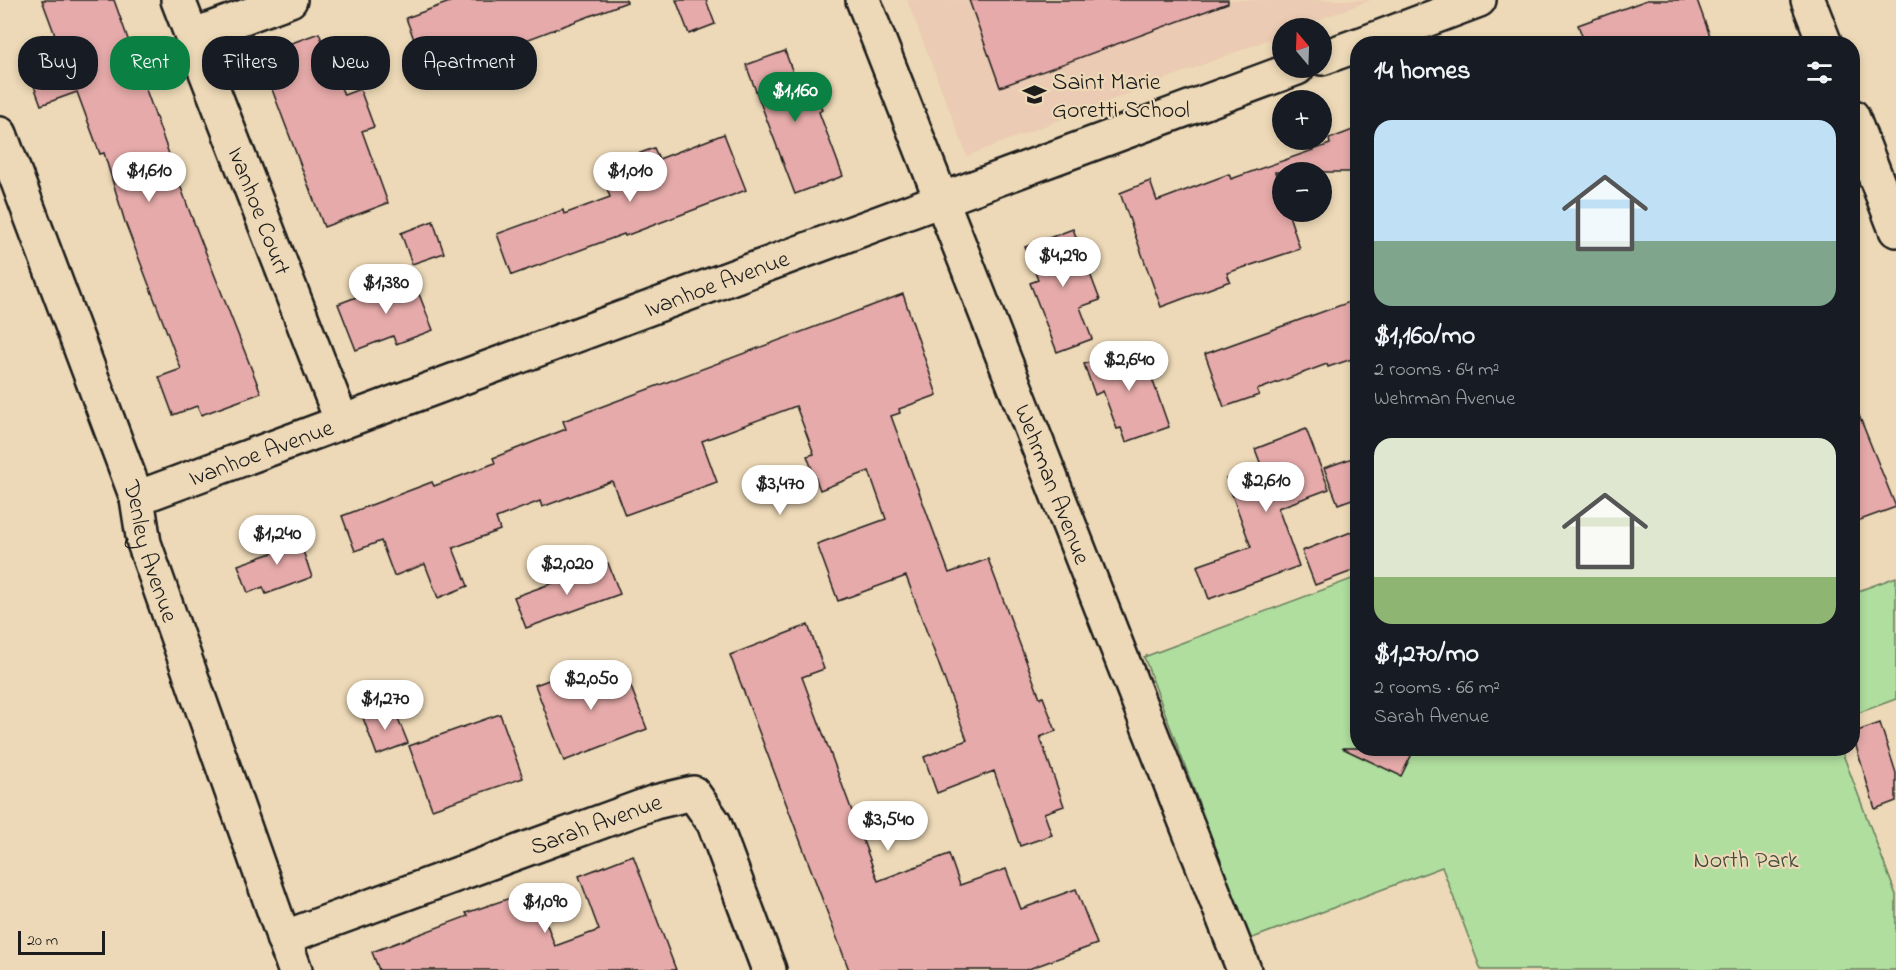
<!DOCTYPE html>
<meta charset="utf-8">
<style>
body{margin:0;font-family:"Indie Flower",sans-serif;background:#242831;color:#f1f3f6;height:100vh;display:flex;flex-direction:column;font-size:22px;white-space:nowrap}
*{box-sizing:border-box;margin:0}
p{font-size:20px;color:#9ea1a6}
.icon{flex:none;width:33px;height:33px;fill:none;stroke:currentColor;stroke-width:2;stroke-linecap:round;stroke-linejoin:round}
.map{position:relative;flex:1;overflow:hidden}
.drawer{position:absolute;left:1350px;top:36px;width:510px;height:720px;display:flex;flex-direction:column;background:#171b24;border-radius:24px;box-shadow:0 3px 9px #0003}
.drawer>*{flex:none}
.hud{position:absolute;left:18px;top:36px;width:570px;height:54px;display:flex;gap:12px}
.needle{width:39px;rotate:341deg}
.buttons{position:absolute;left:1272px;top:18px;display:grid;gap:12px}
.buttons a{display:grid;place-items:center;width:60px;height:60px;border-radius:50%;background:#171b24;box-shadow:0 3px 9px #0003;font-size:30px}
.scale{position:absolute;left:18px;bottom:15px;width:87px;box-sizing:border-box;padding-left:6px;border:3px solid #1c1c1c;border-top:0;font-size:16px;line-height:21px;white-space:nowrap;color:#1c1c1c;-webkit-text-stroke:4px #edd9b7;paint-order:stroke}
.price{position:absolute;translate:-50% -51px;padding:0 14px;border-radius:21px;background:#fff;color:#222;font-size:20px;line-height:39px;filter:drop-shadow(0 2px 3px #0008)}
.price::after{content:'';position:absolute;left:50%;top:36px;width:18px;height:14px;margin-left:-9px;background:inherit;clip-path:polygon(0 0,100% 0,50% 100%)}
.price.current{background:#0b8043;color:#fff}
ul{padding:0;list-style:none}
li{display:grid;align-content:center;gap:12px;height:318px;padding:0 24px}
li span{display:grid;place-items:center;height:186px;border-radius:18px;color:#555}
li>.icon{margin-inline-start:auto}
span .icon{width:108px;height:108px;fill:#fffc;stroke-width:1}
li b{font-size:26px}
h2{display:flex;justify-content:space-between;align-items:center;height:72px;padding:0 24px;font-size:26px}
.tag{padding:0 21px;border-radius:24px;background:#171b24;box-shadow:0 3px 9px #0003;font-size:21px;line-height:54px}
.tag.current{background:#0b8043;color:#fff}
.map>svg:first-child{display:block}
.built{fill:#ebcbb3}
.green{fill:#afde9e;stroke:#667d5d;stroke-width:1.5}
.building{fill:#e5aaa9;stroke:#1c1c1c;stroke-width:1.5}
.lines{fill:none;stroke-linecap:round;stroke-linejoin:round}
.minor-casing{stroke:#1c1c1c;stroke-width:38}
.minor{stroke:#edd9b7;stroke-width:33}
.labels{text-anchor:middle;stroke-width:4.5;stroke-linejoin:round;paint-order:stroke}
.poi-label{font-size:24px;fill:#1c1c1c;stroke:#edd9b7;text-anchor:start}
.street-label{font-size:24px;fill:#1c1c1c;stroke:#edd9b7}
.park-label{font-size:24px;fill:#414c3c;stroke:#edd9b7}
</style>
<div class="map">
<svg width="1896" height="970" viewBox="0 0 1896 970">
<rect width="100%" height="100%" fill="#edd9b7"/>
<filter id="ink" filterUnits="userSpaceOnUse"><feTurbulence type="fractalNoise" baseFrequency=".0167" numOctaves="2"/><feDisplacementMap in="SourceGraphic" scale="12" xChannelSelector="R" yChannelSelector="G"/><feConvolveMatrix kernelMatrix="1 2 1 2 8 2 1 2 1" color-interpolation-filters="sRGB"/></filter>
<g filter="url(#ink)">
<polygon class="built" points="907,0 1371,0 1297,28 1282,28 1282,34 967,156"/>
<g class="green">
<polygon points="1357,577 1358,748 1841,749 1896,895 1896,970 1481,970 1442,867 1250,939 1144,657"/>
<polygon points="1896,577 1896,699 1853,715 1853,593"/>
</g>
<g class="building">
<polygon points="42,0 114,0 189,210 261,393 201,415 197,406 173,415 159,377 181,369 125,222 104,153 100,154 77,92 41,105 30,75 65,62"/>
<polygon points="455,0 626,0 627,2 428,77 406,18"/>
<polygon points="676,0 706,0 715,24 689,34"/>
<polygon points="969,0 1228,0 1228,3 1000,87"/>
<polygon points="1647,0 1697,0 1713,44 1585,44 1578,25"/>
<polygon points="319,33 344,95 360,89 374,127 362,131 388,203 324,227 259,55"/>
<polygon points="785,51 796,81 809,76 822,110 819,112 843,176 795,194 746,65"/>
<polygon points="1358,128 1358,172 1275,172 1282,195 1282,212 1288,212 1300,249 1227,273 1230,281 1161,307 1120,193 1150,181 1157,201 1229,174 1231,179 1330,144 1329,139"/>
<polygon points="724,134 746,190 625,236 624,234 512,275 497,234 563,210 564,214 610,197 600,168 654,148 659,159"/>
<polygon points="433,221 444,253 412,264 401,233"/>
<polygon points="1073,229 1100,300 1080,307 1092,339 1057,352 1030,283 1038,280 1025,247"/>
<polygon points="412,276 433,330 396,344 393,336 356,350 338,304"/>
<polygon points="903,294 937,395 899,409 900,413 891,416 949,573 988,559 1040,698 1043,697 1056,731 1040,737 1064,806 1044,813 1052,835 1020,846 994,771 937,793 924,757 967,740 906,576 838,601 817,544 886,519 869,471 820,490 807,456 814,454 796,406 702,441 717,482 625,515 612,481 542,507 540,501 496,518 500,530 453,548 468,586 438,598 425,564 394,576 381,541 355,551 342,516 432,482 434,486 495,463 493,458 566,429 563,421"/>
<polygon points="1358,299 1358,357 1328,367 1327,364 1257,390 1259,395 1224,407 1205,354"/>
<polygon points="1140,344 1169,427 1126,442 1121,428 1117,429 1103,391 1095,395 1084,364"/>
<polygon points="1852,398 1896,507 1852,523"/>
<polygon points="1306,429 1329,489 1278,508 1299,566 1209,599 1197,566 1251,547 1226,478 1261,465 1255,449"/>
<polygon points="1358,456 1358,497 1338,504 1324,468"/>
<polygon points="296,531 312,577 266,594 263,587 248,593 238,565 272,553 268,541"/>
<polygon points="1351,532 1358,550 1358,569 1315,585 1302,551"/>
<polygon points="608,563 620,594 526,628 514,597"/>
<polygon points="808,625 824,669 802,677 878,881 949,854 960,885 1006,869 1021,909 1076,889 1097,944 1026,970 849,970 730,655"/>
<polygon points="623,666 647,729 564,761 535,685 568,673 573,685"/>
<polygon points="393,706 408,743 377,755 363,718"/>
<polygon points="500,714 523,778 432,809 409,746"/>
<polygon points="1880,723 1896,773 1896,801 1875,809 1852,733"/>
<polygon points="1342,748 1415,748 1401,776"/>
<polygon points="633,855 676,970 379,970 372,952 468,916 466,913 534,890 555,946 599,930 579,876"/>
</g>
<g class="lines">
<defs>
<g id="minor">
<path id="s1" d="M178,0L342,422"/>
<path id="s2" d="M863,0L1244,970"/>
<polyline points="1808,0 1825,44"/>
<polyline points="192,36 290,0"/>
<polyline points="1362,44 1479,0"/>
<polyline points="1322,58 1358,45"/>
<polyline points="1852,116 1896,230"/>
<path id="s3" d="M0,134L137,498L144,543L295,970"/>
<path id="s4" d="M137,498L1297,68"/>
<path id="s5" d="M283,938L655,802L693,793L714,823L769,970"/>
</g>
</defs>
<use href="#minor" class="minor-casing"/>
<use href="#minor" class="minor"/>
</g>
</g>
<defs>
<symbol id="school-bare" viewBox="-9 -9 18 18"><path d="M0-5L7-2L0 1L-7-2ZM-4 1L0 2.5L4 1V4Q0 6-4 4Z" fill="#1c1c1c" stroke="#edd9b7" stroke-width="2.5" paint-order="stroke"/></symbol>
</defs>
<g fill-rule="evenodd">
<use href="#school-bare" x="1018" y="78" width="33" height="33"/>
</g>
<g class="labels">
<g class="poi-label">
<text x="1052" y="89">Saint Marie<tspan x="1052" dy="28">Goretti School</tspan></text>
</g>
<g class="street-label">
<text dy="8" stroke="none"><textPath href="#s1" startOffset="226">Ivanhoe Court</textPath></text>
<text dy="8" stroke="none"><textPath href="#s4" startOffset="618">Ivanhoe Avenue</textPath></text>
<text dy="8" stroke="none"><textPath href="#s4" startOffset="132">Ivanhoe Avenue</textPath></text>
<text dy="8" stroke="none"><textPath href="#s2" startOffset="520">Wehrman Avenue</textPath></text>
<text dy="8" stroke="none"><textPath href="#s3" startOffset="444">Denley Avenue</textPath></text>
<text dy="8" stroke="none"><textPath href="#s5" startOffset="333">Sarah Avenue</textPath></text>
</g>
<g class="park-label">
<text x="1746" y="867">North Park</text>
</g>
</g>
</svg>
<div class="buttons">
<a><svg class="needle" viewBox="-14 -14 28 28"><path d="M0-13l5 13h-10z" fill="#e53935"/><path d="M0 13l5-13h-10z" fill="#9ea1a6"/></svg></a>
<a>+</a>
<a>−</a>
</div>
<div class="scale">20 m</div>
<b class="price current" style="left:795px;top:123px">$1,160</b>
<b class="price" style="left:149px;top:203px">$1,610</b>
<b class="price" style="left:630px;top:203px">$1,010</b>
<b class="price" style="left:1063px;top:288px">$4,290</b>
<b class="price" style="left:386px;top:315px">$1,380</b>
<b class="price" style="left:1129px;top:392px">$2,640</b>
<b class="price" style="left:1266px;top:513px">$2,610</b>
<b class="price" style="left:780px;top:516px">$3,470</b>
<b class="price" style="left:277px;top:566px">$1,240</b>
<b class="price" style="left:567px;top:596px">$2,020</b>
<b class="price" style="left:591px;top:711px">$2,050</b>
<b class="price" style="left:385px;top:731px">$1,270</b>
<b class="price" style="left:888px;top:852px">$3,540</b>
<b class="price" style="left:545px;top:934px">$1,090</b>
<div class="hud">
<a class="tag">Buy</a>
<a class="tag current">Rent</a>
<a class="tag">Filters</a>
<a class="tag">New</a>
<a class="tag">Apartment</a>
</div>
<section class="drawer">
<h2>14 homes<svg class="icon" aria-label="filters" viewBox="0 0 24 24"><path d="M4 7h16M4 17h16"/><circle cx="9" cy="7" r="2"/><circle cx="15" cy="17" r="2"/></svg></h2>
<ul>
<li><span style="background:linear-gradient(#bfe0f5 65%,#7fa58c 0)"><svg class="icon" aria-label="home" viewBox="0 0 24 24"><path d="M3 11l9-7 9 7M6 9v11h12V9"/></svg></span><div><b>$1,160/mo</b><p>2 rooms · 64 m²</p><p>Wehrman Avenue</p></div></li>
<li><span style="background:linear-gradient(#dfe7d0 75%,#8fb573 0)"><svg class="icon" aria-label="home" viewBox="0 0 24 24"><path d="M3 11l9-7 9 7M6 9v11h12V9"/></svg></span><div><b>$1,270/mo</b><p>2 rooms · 66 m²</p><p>Sarah Avenue</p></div></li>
</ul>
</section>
</div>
